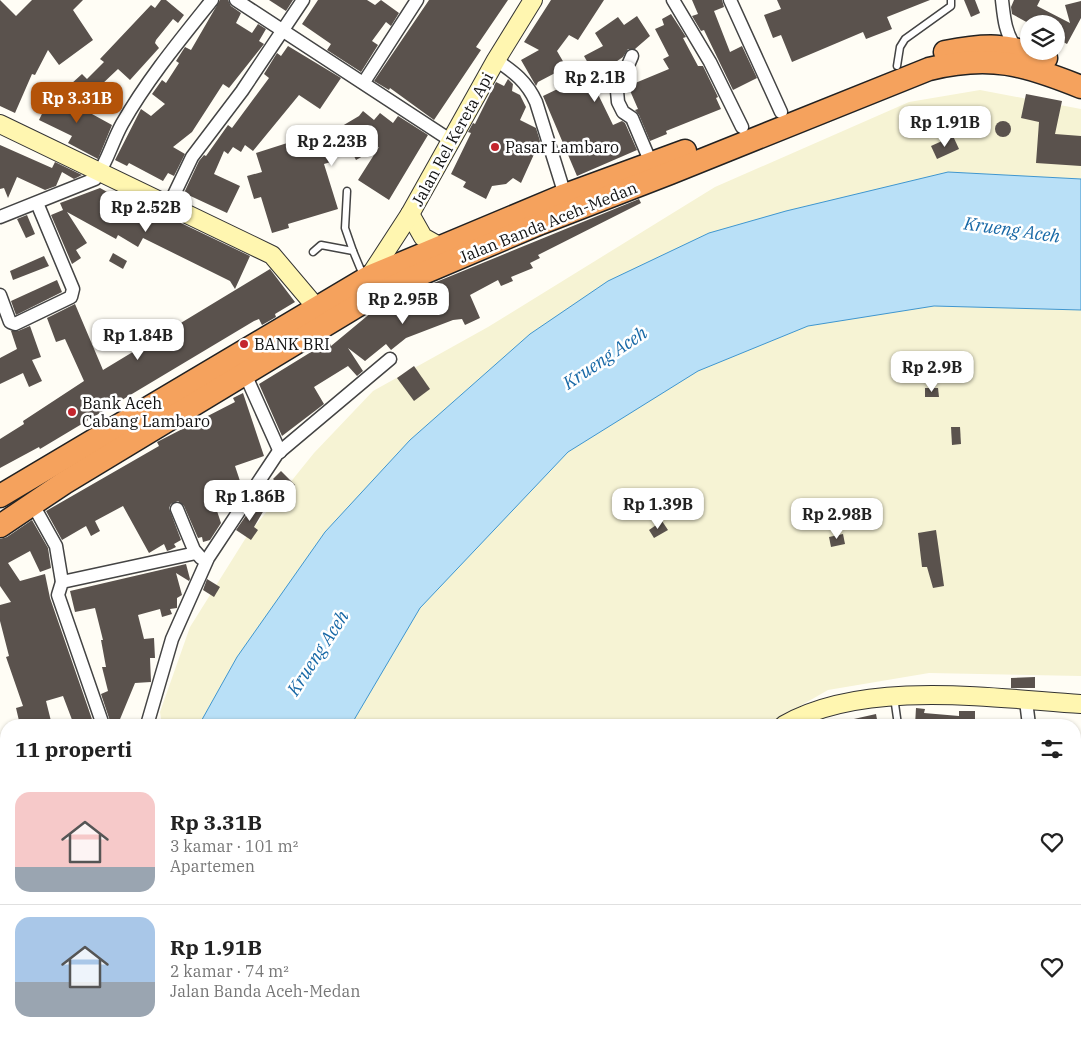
<!DOCTYPE html>
<html lang="id">
<meta charset="utf-8">
<style>
body{margin:0;font-family:"IBM Plex Serif",serif;background:#f2f2f2;color:#222;height:100vh;display:flex;flex-direction:column;font-size:19px;white-space:nowrap}
*{box-sizing:border-box;margin:0}
p{font-size:16px;color:#767676}
.icon{flex:none;width:28px;height:28px;fill:none;stroke:currentColor;stroke-width:2;stroke-linecap:round;stroke-linejoin:round}
.map{position:relative;flex:1;overflow:hidden}
.details{position:absolute;left:0px;top:719px;width:1081px;height:321px;display:flex;flex-direction:column;background:#fff;border-radius:20px 20px 0 0;box-shadow:0 1px 4px #0004}
.details>*{flex:none}
.tools{position:absolute;left:1020px;top:15px;display:grid;gap:10px}
.tools a{display:grid;place-items:center;width:45px;height:45px;border-radius:50%;background:#fff;box-shadow:0 1px 4px #0004;font-size:25px}
.price{position:absolute;translate:-50% -42px;padding:0 11px;border-radius:10px;background:#fff;color:#222;font-size:16px;line-height:32px;filter:drop-shadow(0 1px 2px #0008)}
.price::after{content:'';position:absolute;left:50%;top:30px;width:15px;height:11px;margin-left:-8px;background:inherit;clip-path:polygon(0 0,100% 0,50% 100%)}
.price.active{background:#b45309;color:#fff}
ul{padding:0;list-style:none}
li{display:flex;align-items:center;gap:15px;height:125px;padding:0 15px}
li+li{border-top:1px solid #e0e0e0}
li span{display:grid;place-items:center;flex:none;width:140px;height:100px;border-radius:15px;color:#555}
li>.icon{margin-inline-start:auto}
span .icon{width:60px;height:60px;fill:#fffc;stroke-width:1}
li b{font-size:21px}
h2{display:flex;justify-content:space-between;align-items:center;height:60px;padding:0 15px;font-size:21px}
.map>svg:first-child{display:block}
.farmland{fill:#f6f3d4}
.water{fill:#b9e0f7;stroke:#3f96cf}
.building{fill:#5a524d}
.lines{fill:none;stroke-linecap:round;stroke-linejoin:round}
.lane-casing{stroke:#444;stroke-width:9}
.street-casing{stroke:#444;stroke-width:15}
.secondary-casing{stroke:#333;stroke-width:20}
.highway-casing{stroke:#222;stroke-width:25}
.lane{stroke:#fff;stroke-width:6}
.street{stroke:#fff;stroke-width:12}
.secondary{stroke:#fff6b0;stroke-width:18}
.highway{stroke:#f5a25d;stroke-width:22}
.poi-dot{fill:#c4262e;stroke:#fff;stroke-width:2}
.labels{text-anchor:middle;stroke-width:5;stroke-linejoin:round;paint-order:stroke}
.street-label{font-size:16px;fill:#111;stroke:#fff}
.poi-label{font-size:16px;fill:#111;stroke:#fff;text-anchor:start}
.water-label{font-size:18px;font-style:italic;fill:#1768a6;stroke:#fff}
</style>
<div class="map">
<svg width="1081" height="1039" viewBox="0 0 1081 1039">
<rect width="100%" height="100%" fill="#fffdf5"/>
<g class="farmland">
<polygon points="980,90 1081,109 1081,676 929,673 828,690 767,725 162,725 160,712 190,627 247,536 314,453 373,391 488,327 715,187 909,102"/>
<polygon points="84,1034 607,1034 605,1039 83,1039"/>
</g>
<g class="water">
<polygon points="948,172 1081,179 1081,310 934,306 808,326 698,371 568,452 420,608 351,725 199,725 237,657 325,532 410,440 530,334 608,281 709,233 786,211"/>
<polygon points="134,1034 252,1034 252,1039 133,1039"/>
</g>
<g class="building">
<polygon points="0,0 16,16 32,0 83,0 73,10 93,40 59,65 48,50 35,75 32,74 15,113 0,106"/>
<polygon points="161,0 166,0 184,15 178,23 173,19 156,40 155,43 159,48 130,80 118,69 100,86 110,96 97,110 71,84 82,74 87,79 104,62 100,59 151,5 155,8"/>
<polygon points="220,0 228,0 231,6 241,13 236,23 252,33 258,24 266,29 259,41 264,44 229,88 223,84 192,132 173,147 185,154 174,176 168,173 163,181 129,163 127,166 115,160 141,109 151,116 165,104 152,94 162,80 166,83 179,63 176,61 185,47 191,50"/>
<polygon points="269,0 293,0 286,11"/>
<polygon points="318,0 367,0 375,5 381,0 399,13 391,26 386,22 372,41 378,45 361,72 327,50 331,44 302,24"/>
<polygon points="429,0 508,0 476,47 481,50 434,120 390,88 389,90 374,81"/>
<polygon points="551,0 604,0 578,40 569,35 557,51 564,63 559,71 538,82 536,86 521,60 539,50 524,42"/>
<polygon points="692,0 722,0 724,7 714,11 730,52 742,46 757,78 733,90 704,30 701,31 692,16 698,14"/>
<polygon points="777,0 930,0 887,17 892,29 866,39 863,32 792,62 781,35 773,38 764,15 781,9"/>
<polygon points="964,0 975,0 980,13 971,17"/>
<polygon points="1014,0 1040,0 1037,6 1070,23 1065,5 1081,1 1081,18 1067,44 1056,38 1056,24 1030,24 1012,14 1011,7"/>
<polygon points="671,14 686,37 683,38 698,66 703,66 718,97 716,98 721,109 666,131 667,134 650,141 639,115 635,110 638,109 628,86 669,69 663,59 669,56 655,29 664,25 662,19"/>
<polygon points="637,16 650,36 635,49 628,49 623,57 607,68 612,82 596,90 613,125 622,121 625,123 637,150 577,176 543,96 593,72 584,56 603,46 595,33 618,17 624,25"/>
<polygon points="288,46 341,78 320,109 299,95 253,151 245,145 241,152 233,147 228,154 224,151 214,174 240,186 227,213 184,193 199,161 204,155 206,156 228,125 232,128 269,78 264,74 277,53 281,56"/>
<polygon points="508,79 513,84 512,91 520,95 526,107 520,120 536,128 540,141 521,183 513,178 506,184 492,186 486,199 463,187 466,182 451,174 471,133 468,132 473,123 475,124 496,82 504,86"/>
<polygon points="53,91 94,112 92,114 112,125 98,159 68,143 72,136 39,120"/>
<polygon points="1026,94 1062,101 1055,134 1081,136 1081,166 1036,163 1039,122 1021,118"/>
<polygon points="363,111 374,120 380,113 393,123 398,116 428,135 389,200 358,180 379,147 356,160 344,136 327,142 334,161 324,164 338,209 288,224 289,228 272,233 261,197 254,199 247,176 262,172 256,153 331,129 332,132 359,116"/>
<circle cx="1003" cy="129" r="8"/>
<polygon points="953,136 959,149 937,159 931,146"/>
<polygon points="0,145 52,168 55,162 82,175 74,179 62,172 56,186 45,190 17,177 8,198 4,188 0,189"/>
<polygon points="100,188 158,220 162,214 250,256 235,289 230,281 143,238 138,247 118,235 116,239 67,212 87,243 76,250 81,258 72,264 51,215 63,210 60,203"/>
<polygon points="639,199 641,203 538,255 540,258 530,263 533,268 511,277 513,281 501,286 498,280 470,295 480,318 465,325 462,319 453,320 406,338 391,350 386,344 365,361 348,348 363,371 357,376 348,366 314,387 324,404 282,436 259,384 329,341 331,346 372,312 419,289"/>
<polygon points="27,215 35,234 26,238 17,219"/>
<polygon points="113,253 127,261 123,269 109,261"/>
<polygon points="44,256 49,266 13,280 10,271"/>
<polygon points="270,269 295,302 275,314 276,317 262,325 259,319 254,321 40,449 39,447 0,468 0,439 24,424 23,421 84,381 65,339 56,342 47,318 75,304 103,370"/>
<polygon points="57,280 62,292 16,315 11,301"/>
<polygon points="30,326 41,357 32,360 42,381 29,387 23,373 0,384 0,358 17,349 11,331 18,331"/>
<polygon points="414,366 430,389 414,401 397,378"/>
<polygon points="925,388 938,388 939,397 925,397"/>
<polygon points="243,393 264,456 235,466 243,490 233,506 217,511 221,523 210,540 203,542 202,537 198,538 184,506 178,501 171,504 169,508 181,540 174,544 176,547 170,550 167,551 164,544 149,553 123,506 95,521 100,531 91,536 86,526 62,540 46,511 159,446 157,442 235,402 233,398"/>
<polygon points="951,427 960,427 961,444 952,445"/>
<polygon points="281,471 295,485 287,492 273,479"/>
<polygon points="254,504 264,510 254,527 258,530 251,540 236,530"/>
<polygon points="32,520 48,548 51,568 40,572 30,551 8,563 20,581 45,574 50,598 94,725 74,725 63,696 46,701 52,725 20,725 16,708 23,706 6,657 9,656 0,621 0,605 11,602 0,586 0,539 7,537"/>
<polygon points="662,521 668,530 654,538 649,530"/>
<polygon points="936,530 944,586 933,588 927,567 922,567 918,533"/>
<polygon points="843,534 845,544 831,547 829,537"/>
<polygon points="186,564 190,579 189,581 176,573 182,595 177,598 177,608 170,609 172,614 162,617 160,609 138,615 144,639 154,638 155,658 150,658 151,682 135,683 118,724 110,721 101,694 108,691 102,667 106,667 101,640 103,640 95,608 75,612 70,591"/>
<polygon points="207,579 220,587 214,597 203,590"/>
<polygon points="1035,677 1035,688 1011,688 1011,678"/>
<polygon points="916,708 925,709 924,713 959,716 959,711 975,711 975,725 915,725"/>
<polygon points="876,714 878,725 845,725 845,721"/>
</g>
<g class="lines">
<defs>
<g id="lane">
<polyline points="897,66 900,47 905,39 951,6 951,0"/>
<polyline points="347,191 345,228 353,251"/>
<polyline points="313,252 321,245 353,251 363,275"/>
<polyline points="894,697 898,725"/>
<polyline points="816,713 818,725"/>
</g>
<g id="street">
<polyline points="236,0 450,140"/>
<polyline points="673,0 710,62 742,127"/>
<polyline points="730,0 781,112"/>
<path d="M1002,0C1004,18 1005,33 1016,48"/>
<polyline points="632,56 617,91 618,102 623,112 632,118 651,163"/>
<path d="M496,60C514,72 527,82 536,102L565,195"/>
<polyline points="364,82 417,0"/>
<polyline points="169,205 192,157 242,91 303,0"/>
<path d="M0,217L95,179C107,163 112,142 122,124C147,80 180,40 212,0"/>
<polyline points="0,295 10,322 15,324 71,297 73,289 37,203"/>
<polyline points="245,374 280,452"/>
<polyline points="32,503 56,546 62,582"/>
<polyline points="177,509 194,550 201,558"/>
<polyline points="1026,701 1029,725"/>
<polyline points="103,725 58,595 62,582 196,553"/>
<polyline points="147,725 172,639 208,558 277,454 390,359"/>
<polyline points="1075,820 1081,828"/>
<polyline points="1075,870 1081,866"/>
<polyline points="0,972 6,970"/>
<polyline points="764,1034 768,1039"/>
<polyline points="862,1034 867,1039"/>
<polyline points="926,1034 927,1039"/>
<polyline points="1036,1034 1037,1039"/>
<polyline points="61,1039 62,1034"/>
<polyline points="643,1039 645,1034"/>
<polyline points="794,1039 801,1034"/>
</g>
<g id="secondary">
<polyline points="0,124 272,255 316,307"/>
<polyline points="410,214 423,237 439,246"/>
<polyline points="369,277 410,214 496,60 533,0"/>
<path d="M784,725C864,679 991,698 1081,704"/>
</g>
<g id="highway">
<path d="M945,52C986,44 1007,44 1046,58"/>
<polyline points="0,496 369,277 565,195 685,151"/>
<path d="M0,526L64,483L365,301L414,277L541,223L670,173L929,69C990,54 1024,64 1081,87"/>
<polyline points="0,818 6,819"/>
<polyline points="0,839 6,840"/>
<polyline points="715,1034 721,1039"/>
<polyline points="742,1034 748,1039"/>
</g>
</defs>
<use href="#lane" class="lane-casing"/>
<use href="#street" class="street-casing"/>
<use href="#secondary" class="secondary-casing"/>
<use href="#highway" class="highway-casing"/>
<use href="#lane" class="lane"/>
<use href="#street" class="street"/>
<use href="#secondary" class="secondary"/>
<use href="#highway" class="highway"/>
</g>
<g class="poi-dot">
<circle cx="495" cy="147" r="5"/>
<circle cx="244" cy="344" r="5"/>
<circle cx="72" cy="412" r="5"/>
</g>
<g class="labels">
<g class="street-label">
<text transform="translate(452 139) rotate(-61)" y="6">Jalan Rel Kereta Api</text>
<text transform="translate(548 222) rotate(-22)" y="6">Jalan Banda Aceh-Medan</text>
</g>
<g class="poi-label">
<text x="505" y="153">Pasar Lambaro</text>
<text x="254" y="350">BANK BRI</text>
<text x="82" y="409">Bank Aceh<tspan x="82" dy="18">Cabang Lambaro</tspan></text>
</g>
<g class="water-label">
<text transform="translate(1012 230) rotate(8)" y="6">Krueng Aceh</text>
<text transform="translate(605 358) rotate(-34)" y="6">Krueng Aceh</text>
<text transform="translate(318 653) rotate(-57)" y="6">Krueng Aceh</text>
</g>
</g>
</svg>
<div class="tools">
<a><svg class="icon" aria-label="layers" viewBox="0 0 24 24"><path d="M12 4l9 5-9 5-9-5zM3 14l9 5 9-5"/></svg></a>
</div>
<b class="price" style="left:595px;top:103px">Rp 2.1B</b>
<b class="price active" style="left:77px;top:124px">Rp 3.31B</b>
<b class="price" style="left:945px;top:148px">Rp 1.91B</b>
<b class="price" style="left:332px;top:167px">Rp 2.23B</b>
<b class="price" style="left:146px;top:233px">Rp 2.52B</b>
<b class="price" style="left:403px;top:325px">Rp 2.95B</b>
<b class="price" style="left:138px;top:361px">Rp 1.84B</b>
<b class="price" style="left:932px;top:393px">Rp 2.9B</b>
<b class="price" style="left:250px;top:522px">Rp 1.86B</b>
<b class="price" style="left:658px;top:530px">Rp 1.39B</b>
<b class="price" style="left:837px;top:540px">Rp 2.98B</b>
<section class="details">
<h2>11 properti<svg class="icon" aria-label="filters" viewBox="0 0 24 24"><path d="M4 7h16M4 17h16"/><circle cx="9" cy="7" r="2"/><circle cx="15" cy="17" r="2"/></svg></h2>
<ul>
<li><span style="background:linear-gradient(#f6c9c9 75%,#9aa5b1 0)"><svg class="icon" aria-label="home" viewBox="0 0 24 24"><path d="M3 11l9-7 9 7M6 9v11h12V9"/></svg></span><div><b>Rp 3.31B</b><p>3 kamar · 101 m²</p><p>Apartemen</p></div><svg class="icon" aria-label="heart" viewBox="0 0 24 24"><path d="M12 20l-8-8c-3-5 5-10 8-4 3-6 11-1 8 4z"/></svg></li>
<li><span style="background:linear-gradient(#a9c7e8 65%,#9aa5b1 0)"><svg class="icon" aria-label="home" viewBox="0 0 24 24"><path d="M3 11l9-7 9 7M6 9v11h12V9"/></svg></span><div><b>Rp 1.91B</b><p>2 kamar · 74 m²</p><p>Jalan Banda Aceh-Medan</p></div><svg class="icon" aria-label="heart" viewBox="0 0 24 24"><path d="M12 20l-8-8c-3-5 5-10 8-4 3-6 11-1 8 4z"/></svg></li>
</ul>
</section>
</div>
